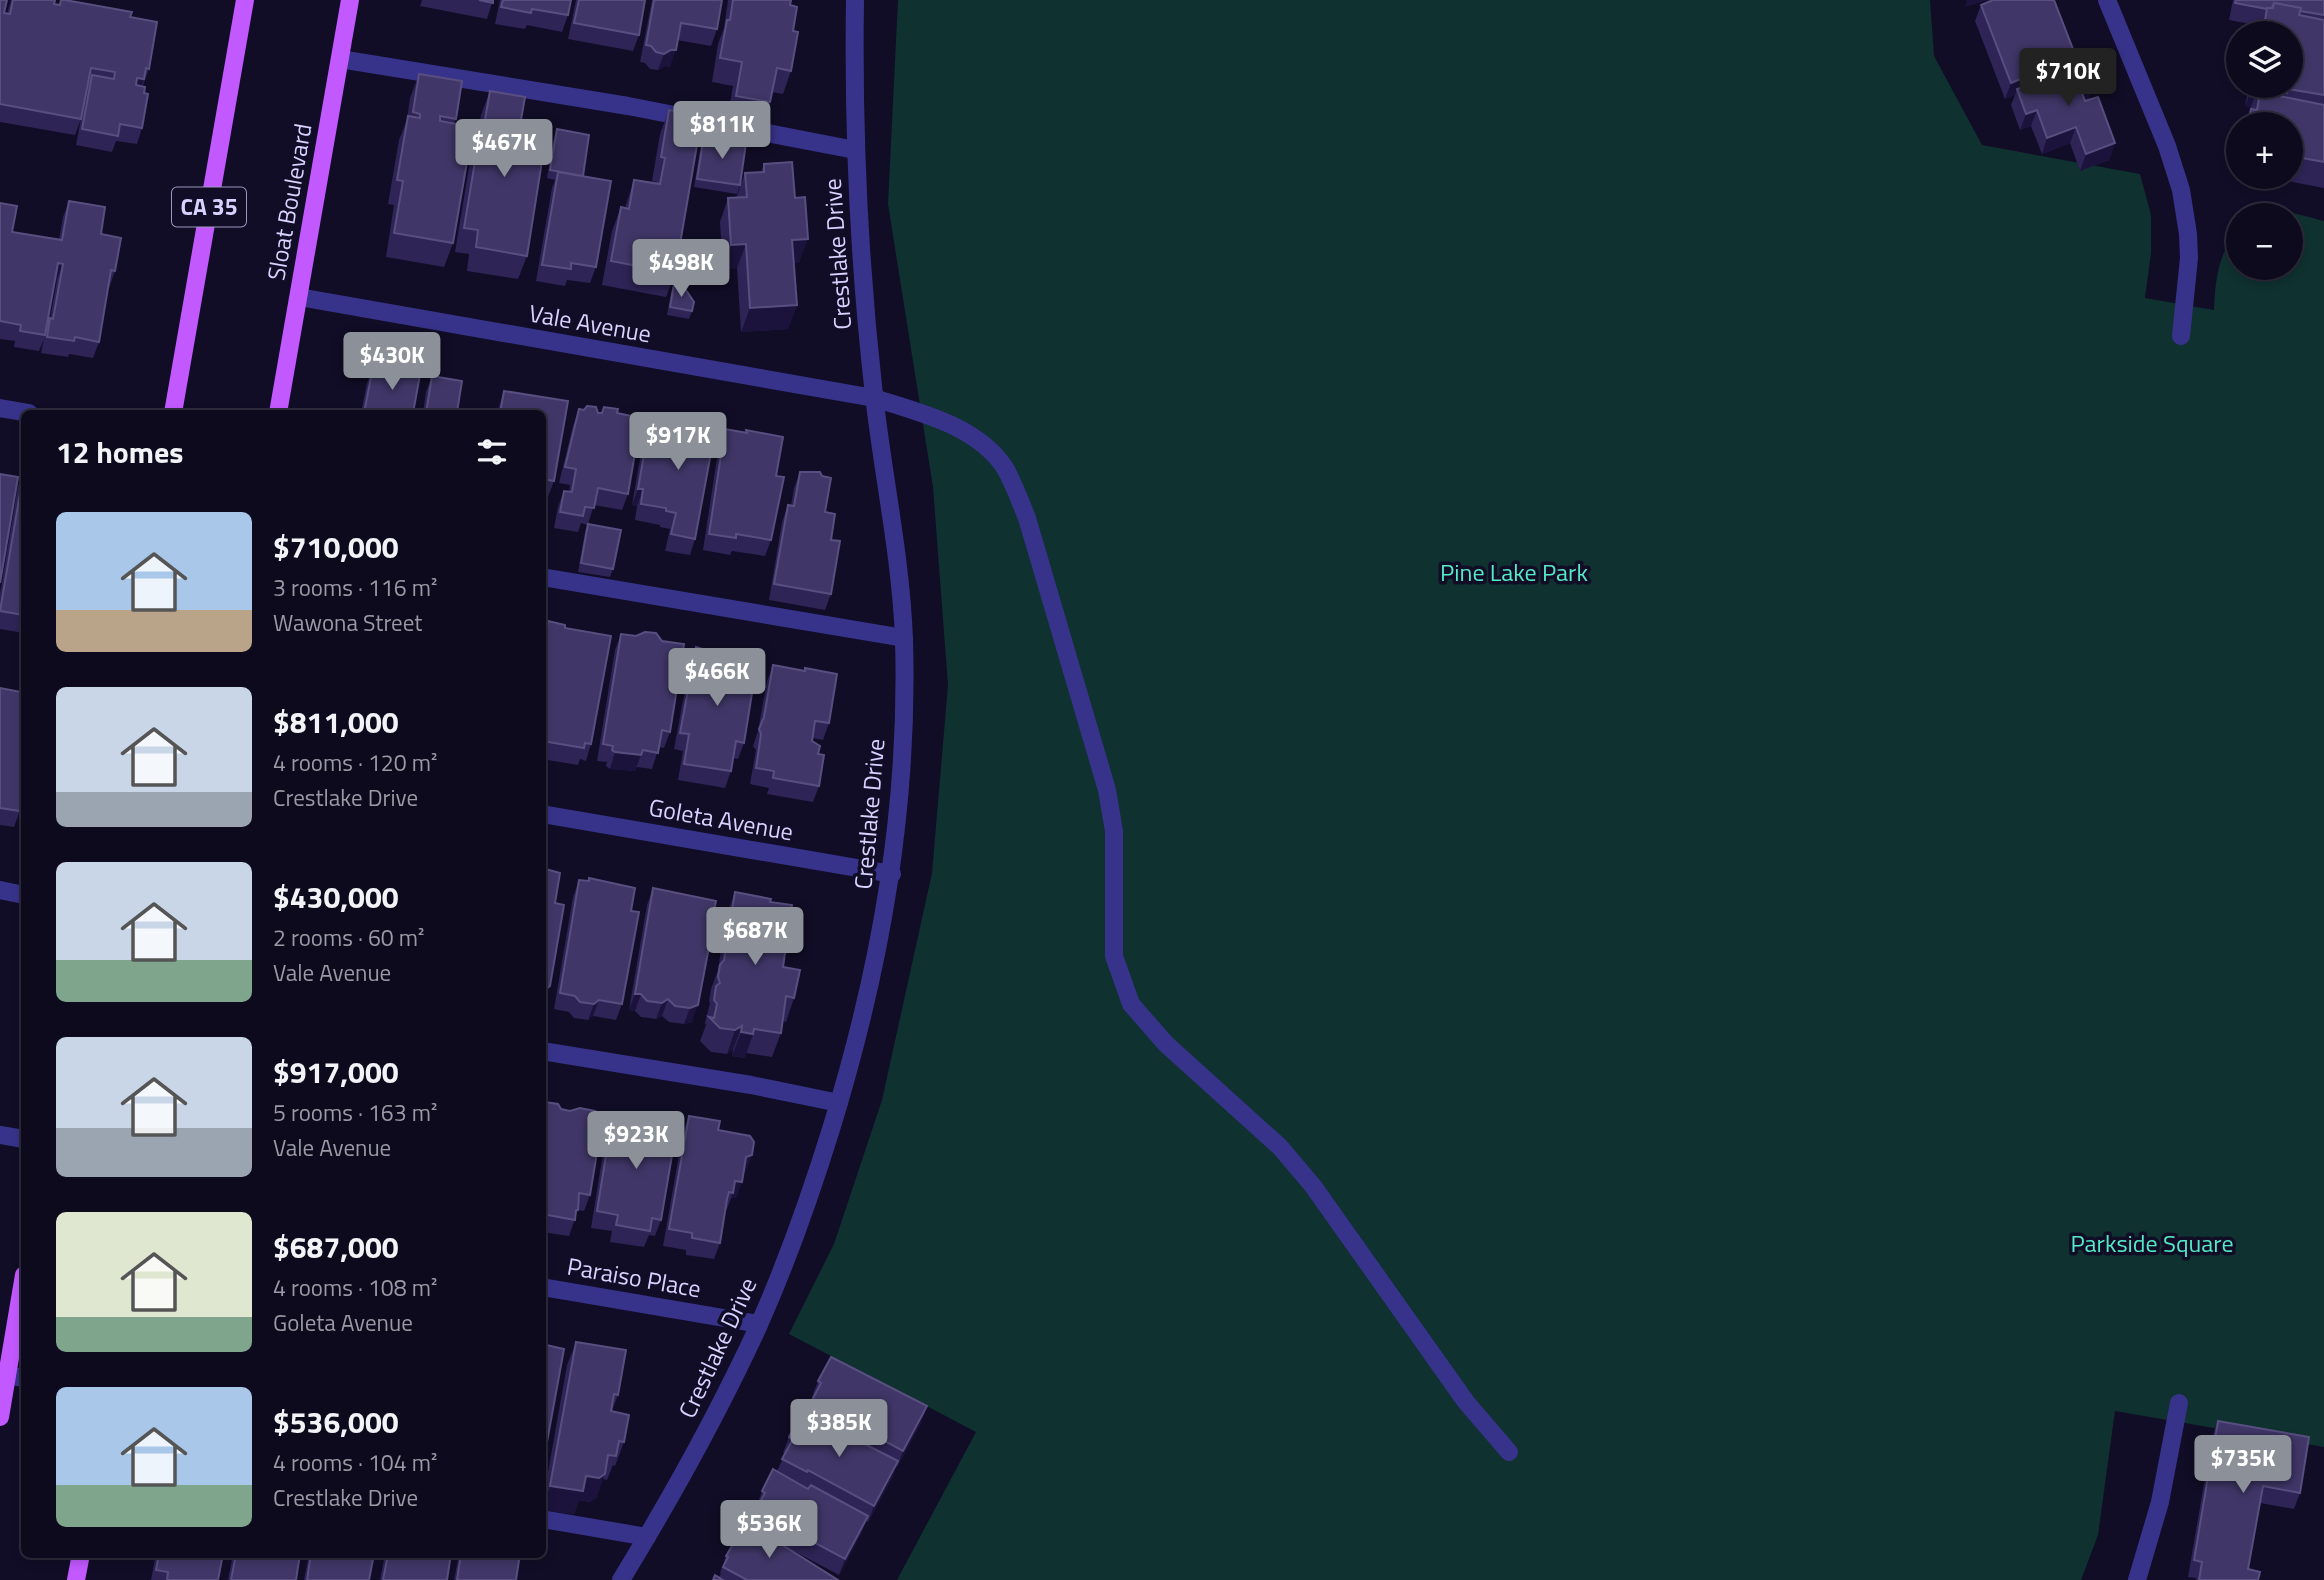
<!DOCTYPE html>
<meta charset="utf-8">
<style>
body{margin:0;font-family:"Titillium Web",sans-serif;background:#1b182a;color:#f1f3f6;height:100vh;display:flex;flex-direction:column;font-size:26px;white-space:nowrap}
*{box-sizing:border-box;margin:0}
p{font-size:23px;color:#9a9aa4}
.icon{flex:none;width:38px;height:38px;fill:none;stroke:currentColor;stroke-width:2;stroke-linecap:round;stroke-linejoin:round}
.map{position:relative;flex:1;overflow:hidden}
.panel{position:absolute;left:21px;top:410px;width:525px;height:1148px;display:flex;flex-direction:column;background:#0d0a1d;border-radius:10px;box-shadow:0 4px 10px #0003,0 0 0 2px #2d2b3b}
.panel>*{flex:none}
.tools{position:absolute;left:2226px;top:21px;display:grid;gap:14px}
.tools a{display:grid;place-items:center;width:77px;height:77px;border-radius:50%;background:#0d0a1d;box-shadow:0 4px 10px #0003,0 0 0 2px #2d2b3b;font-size:35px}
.price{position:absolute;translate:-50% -60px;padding:0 16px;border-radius:7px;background:#8c9099;color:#fff;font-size:23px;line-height:46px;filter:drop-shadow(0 2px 4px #0008)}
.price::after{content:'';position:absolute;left:50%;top:42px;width:21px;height:16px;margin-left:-10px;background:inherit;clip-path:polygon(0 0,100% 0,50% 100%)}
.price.on{background:#222;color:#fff}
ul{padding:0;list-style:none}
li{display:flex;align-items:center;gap:21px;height:175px;padding:0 35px}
li span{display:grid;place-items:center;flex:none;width:196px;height:140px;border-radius:10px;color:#555}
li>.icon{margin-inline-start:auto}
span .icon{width:84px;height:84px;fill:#fffc;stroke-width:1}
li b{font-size:30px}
h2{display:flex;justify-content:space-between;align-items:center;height:84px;padding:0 35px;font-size:30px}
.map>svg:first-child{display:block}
.green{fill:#0f3130}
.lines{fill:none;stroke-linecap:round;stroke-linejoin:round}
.service{stroke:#37338a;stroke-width:18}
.minor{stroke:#37338a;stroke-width:18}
.primary{stroke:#c259ff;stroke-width:18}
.wall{fill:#2e2456;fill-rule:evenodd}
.shaded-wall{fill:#1b133b}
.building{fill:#403768;stroke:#584f80;stroke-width:2}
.labels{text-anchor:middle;stroke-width:7;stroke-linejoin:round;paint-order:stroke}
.shield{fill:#110d27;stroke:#9c97be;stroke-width:2}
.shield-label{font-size:23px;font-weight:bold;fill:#d8d2ff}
.street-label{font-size:24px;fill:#d8d2ff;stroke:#110d27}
.park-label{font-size:24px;fill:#53eac5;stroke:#110d27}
</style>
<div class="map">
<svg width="2324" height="1580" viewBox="0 0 2324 1580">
<rect width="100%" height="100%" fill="#110d27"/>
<path class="green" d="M898,0H1930L1934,56L1982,145L2140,174L2151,215V253L2145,298L2214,310C2215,283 2218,251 2238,232V268H2291V215H2262C2280,206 2306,217 2324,221V1447L2115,1411L2098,1535L2081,1580H897L976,1432L789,1334L834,1244L882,1100L932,873L948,685L933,487L888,204Z"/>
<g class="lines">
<g class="service">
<polyline points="340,59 628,106 855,150"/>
<path d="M874,398C919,412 978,426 1005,468C1014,484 1020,501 1027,518L1107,790L1114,831V956L1131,1004L1166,1044L1280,1147L1313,1186L1466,1402L1509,1452"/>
<polyline points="542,577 904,638"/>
<polyline points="542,1051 751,1085 839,1103"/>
<polyline points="0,1135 24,1139"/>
<polyline points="542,1519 647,1537"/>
</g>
<g class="minor">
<polyline points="2107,0 2167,146 2181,190 2188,234 2189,258 2181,336"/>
<polyline points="299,297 874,398"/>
<polyline points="0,408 29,413"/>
<polyline points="542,814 892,874"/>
<polyline points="0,890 24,895"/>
<polyline points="542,1287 759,1324"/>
<polyline points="0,1374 24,1378"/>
<path d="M621,1580C671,1498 718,1414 758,1327C787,1262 811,1194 832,1126C881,966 909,807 904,640C901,557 883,476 874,395C859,263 853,132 855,0"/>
<polyline points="2137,1580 2160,1502 2179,1403"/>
</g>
<g class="primary">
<polyline points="173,413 245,0"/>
<polyline points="278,413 350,0"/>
<polyline points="0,1417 24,1275"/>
<polyline points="76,1580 81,1554"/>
</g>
</g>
<g class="wall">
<polygon points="0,0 4,13 7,14 11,0 54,0 54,4 59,5 61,0 130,17 149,69 143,85 142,85 141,86 142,128 137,144 116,141 112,152 76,145 81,119 75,135 0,122"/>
<polygon points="422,0 493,0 487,19 420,6"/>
<polygon points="500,0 571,0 568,15 562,32 527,25 525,29 495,24"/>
<polygon points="576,0 645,0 639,35 633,51 568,39"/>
<polygon points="652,0 722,0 717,29 711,46 677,40 670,67 665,66 658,70 650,69 645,63 640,62"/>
<polygon points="728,0 791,0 790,5 793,31 791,71 783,94 772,92 770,102 761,126 727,120 733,86 712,82 718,44 724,28"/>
<polygon points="2233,0 2324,0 2324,188 2267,177 2291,177 2291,124 2245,124 2251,107 2245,106 2249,86 2291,86 2291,33 2258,33 2261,26 2229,20"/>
<polygon points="1981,5 2072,68 2092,89 2088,100 2115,143 2109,160 2080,171 2070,143 2042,154 2031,126 2020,130 2011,105 2015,95 2005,99 1975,21"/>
<polygon points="419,74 456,119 454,124 453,243 444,267 386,257 394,205 388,204 399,140 407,120 410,98"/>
<polygon points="490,91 518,137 527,256 518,279 467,271 469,254 455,252 471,155 477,140 481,115"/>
<polygon points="669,110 675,273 666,297 602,285 612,231 621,207 625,208 634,180 656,183 656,182 652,181 660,134"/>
<polygon points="557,129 583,176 596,267 590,283 567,280 565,286 536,281 552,188 555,180 547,178 554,138"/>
<polygon points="704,136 740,185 737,194 694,187 701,144"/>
<polygon points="764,164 799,263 794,263 797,305 788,329 741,332 737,268 723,269 720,222 728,198 736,198 745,173 761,172"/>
<path d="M69,201L101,234L115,271L109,288L108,287L99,342L93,358L69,354L68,357L41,353L44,339L39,351L14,347L15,341L0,339V203L12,232L59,240L63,217ZM55,280H57L50,319L46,330Z"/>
<polygon points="674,284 692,311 689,319 667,315 671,293"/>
<polygon points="373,367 413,413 361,413 367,383"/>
<polygon points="432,376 457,412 463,413 423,413 426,392"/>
<polygon points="504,391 568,401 554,481 548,497 542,496 542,413 497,413"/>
<polygon points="604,407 617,413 628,494 622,510 594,505 588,524 613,569 610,577 578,572 585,532 587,525 581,523 578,532 554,528 558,507 564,491 569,492 570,485 559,483 573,426 579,409 602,413"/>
<polygon points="676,419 695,539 690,555 665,551 670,529 660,527 660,525 635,520 637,506 632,505 643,442 649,426 672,430"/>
<polygon points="725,429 746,432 746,430 776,476 771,540 765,556 732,551 730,555 703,550 719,445"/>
<polygon points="24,470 24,633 0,629 0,594 18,486"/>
<polygon points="800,472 825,512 831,540 831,594 825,610 769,600 782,522 788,505 791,506 794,488"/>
<polygon points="548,621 565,628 591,744 586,761 580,759 578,765 542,759 542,636"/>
<polygon points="621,634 670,732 664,748 659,747 652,769 637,767 635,771 610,769 606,766 607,762 597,761 615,650"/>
<polygon points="696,647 744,743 738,759 733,758 731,771 725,788 678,780 683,751 674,749 690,663"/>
<polygon points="773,665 829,723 823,740 813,738 812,741 818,754 819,786 813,802 767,794 769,788 750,784 756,750 753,746 758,731 767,681"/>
<polygon points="0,688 20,702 20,811 14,827 0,825"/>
<polygon points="579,880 631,911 622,1004 616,1020 593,1016 588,1020 574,1018 569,1012 554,1009 573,897"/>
<polygon points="653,888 716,901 692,1022 684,1024 669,1022 662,1016 656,1019 641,1017 635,1011 629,1010 647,905"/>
<polygon points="735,892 770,902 783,967 794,998 786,1022 782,1021 781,1033 772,1057 746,1053 745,1058 732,1056 733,1049 727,1054 711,1052 700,1041 706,1025 705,1023 710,1003 709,1001 711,989 718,970 726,916"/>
<polygon points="542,1103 590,1195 584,1211 578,1210 569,1236 542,1232"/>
<polygon points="613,1112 629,1118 661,1220 655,1236 649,1235 644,1247 610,1242 612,1231 591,1228 607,1128"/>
<polygon points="689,1116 718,1130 746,1171 744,1172 736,1198 731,1198 727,1209 725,1209 720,1243 714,1259 686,1255 686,1250 663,1246 683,1132"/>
<polygon points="576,1342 618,1395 612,1411 624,1442 615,1466 613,1465 607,1480 603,1479 596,1498 590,1502 579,1500 574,1514 542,1510 542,1506 567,1365"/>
<polygon points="818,1381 927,1406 921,1423 897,1467 896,1466 892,1478 868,1522 866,1521 862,1532 839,1575 786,1547 838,1580 713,1580 719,1578 721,1573 720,1573 726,1556 750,1524 757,1508 756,1508 762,1491 777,1471 785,1454 783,1453 789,1437 806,1414 813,1398 812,1397"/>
<polygon points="2218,1421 2300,1493 2294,1509 2260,1503 2248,1569 2258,1580 2196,1580 2196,1578 2188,1577 2212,1437"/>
<polygon points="156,1554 223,1554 218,1580 151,1580"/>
<polygon points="233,1554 300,1554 296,1580 228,1580"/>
<polygon points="309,1554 374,1554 369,1580 304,1580"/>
<polygon points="385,1554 451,1554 447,1580 380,1580"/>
<polygon points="459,1554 520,1554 516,1580 454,1580"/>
</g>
<g class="shaded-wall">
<polygon points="1967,0 1989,0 1965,7"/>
<polygon points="671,50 676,50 670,67 665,66 658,70 664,54"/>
<polygon points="2076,57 2070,73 2017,89 2015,95 2005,99 2011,83"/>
<polygon points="137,78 144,79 138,96 131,95"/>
<polygon points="2253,86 2258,86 2251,107 2245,106"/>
<polygon points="2092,89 2086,105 2082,93"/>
<polygon points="2037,110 2031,126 2020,130 2026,114"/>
<polygon points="2076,127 2070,143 2042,154 2047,138"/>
<polygon points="2115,143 2109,160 2080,171 2086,154"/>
<polygon points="808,239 799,263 783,264 792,240"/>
<polygon points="746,244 737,268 723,269 731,245"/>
<polygon points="58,263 63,264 57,280 52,280"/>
<polygon points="797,305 788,329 741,332 750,308"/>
<polygon points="638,489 643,489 637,506 632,505"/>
<polygon points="615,752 641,755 635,771 610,769"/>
<polygon points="550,986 544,1002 542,1004 543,991"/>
<polygon points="635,994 641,994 635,1011 629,1010"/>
<polygon points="668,999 662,1016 656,1019 662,1003"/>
<polygon points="599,1000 593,1016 588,1020 594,1004"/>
<polygon points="698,1005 692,1022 684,1024 690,1008"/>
<polygon points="742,1026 733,1049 727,1054 735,1030"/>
<polygon points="741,1032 753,1034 745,1058 732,1056"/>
<polygon points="752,1155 746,1171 740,1173 746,1157"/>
<polygon points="735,1181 742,1182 736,1198 731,1198"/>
<polygon points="927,1406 921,1423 897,1467 903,1451"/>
<polygon points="898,1461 892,1478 868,1522 874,1506"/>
<polygon points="605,1474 596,1498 590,1502 579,1500 574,1514 542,1510 550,1486 586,1476"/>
<polygon points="868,1516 862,1532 839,1575 845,1559"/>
</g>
<g class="building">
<polygon points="0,0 7,0 4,13 10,14 13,0 55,0 54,4 60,5 61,0 65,0 132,12 130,17 157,22 149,69 146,68 144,79 137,78 136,85 145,87 144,93 148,94 142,128 120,124 118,136 82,129 92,75 114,79 115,72 91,68 81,119 0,104"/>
<polygon points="479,0 493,0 493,3"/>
<polygon points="503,0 571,0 568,15 532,9 531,13 501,7"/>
<polygon points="579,0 645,0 639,35 574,23"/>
<polygon points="654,0 722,0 717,29 681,23 676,50 671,50 664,54 656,52 651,46 646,45"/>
<polygon points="733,0 791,0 790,5 797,7 793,31 798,32 791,71 777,68 770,102 736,96 742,62 720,58 727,20 730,20"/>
<polygon points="1993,0 2054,0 2076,57 2011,83 1981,5"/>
<polygon points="2236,0 2324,0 2324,15 2300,11 2301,8 2274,3 2272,8 2267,8 2267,9 2235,3"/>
<polygon points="2274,3 2301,8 2299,15 2324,20 2324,95 2288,89 2287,93 2259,88 2259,86 2291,86 2291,33 2263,33 2267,8 2273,8"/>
<polygon points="2083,64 2092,89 2082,93 2085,101 2098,97 2115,143 2086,154 2076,127 2047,138 2037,110 2026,114 2017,89"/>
<polygon points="419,74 462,81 456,119 440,116 440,121 473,127 453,243 394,233 403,181 397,180 408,116 420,118 420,114 413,112"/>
<polygon points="490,91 525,97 518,137 545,142 527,256 476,247 478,230 464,228 480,131 483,131"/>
<polygon points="2260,92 2324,105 2324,162 2291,156 2291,124 2248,124 2251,109 2257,110"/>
<polygon points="669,110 702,116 675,273 611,261 621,207 629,209 634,180 660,184 665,158 661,157"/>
<polygon points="557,129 589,135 583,176 550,170"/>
<polygon points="704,136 746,143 740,185 697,179"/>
<polygon points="792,162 795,198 805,197 808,239 792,240 797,305 750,308 746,244 731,245 728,198 747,197 745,173 764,172 764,164"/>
<polygon points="558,172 611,181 596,267 571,263 571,269 542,265"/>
<polygon points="69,201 105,207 101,234 121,238 115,271 111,270 99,342 75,337 74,341 47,337 50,318 53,319 63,264 58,263 45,335 20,331 21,325 0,321 0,203 17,206 12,232 62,240"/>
<polygon points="674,284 684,287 694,302 692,311 670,307"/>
<polygon points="373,367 420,375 413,413 364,413"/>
<polygon points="432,376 462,381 457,412 463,413 426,413"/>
<polygon points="504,391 568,401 554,481 542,479 542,413 500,413"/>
<polygon points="587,406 596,407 598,413 602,413 604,407 618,409 617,413 641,418 628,494 598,488 594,508 585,507 583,516 560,512 564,491 572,492 576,469 565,467 579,409 584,410"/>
<polygon points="676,419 716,426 695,539 671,534 676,513 666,511 666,508 641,504 643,489 638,489 649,426 674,430"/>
<polygon points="725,429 747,433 746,430 783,437 776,476 784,477 771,540 736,534 736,538 709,534"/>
<polygon points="24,470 24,615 0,611"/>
<polygon points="800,472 820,472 822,476 831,478 825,512 835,514 831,540 840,541 831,594 774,584 788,505 794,506"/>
<polygon points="0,474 18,477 0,583"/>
<polygon points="588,524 621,530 613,569 581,563"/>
<polygon points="548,621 565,625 565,628 611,636 591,744 585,743 584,748 542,741 542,653"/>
<polygon points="645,632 656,633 662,641 684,644 670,732 662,730 658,753 643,750 641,755 615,752 612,750 613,746 603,744 621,634 636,636"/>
<polygon points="696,647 727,657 735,652 752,656 757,662 744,743 736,741 731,771 684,764 689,734 680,733"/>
<polygon points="773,665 805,671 805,668 837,674 829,723 815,721 812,741 820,746 818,754 824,755 819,786 773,778 774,771 756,768 761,734 759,729 764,717"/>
<polygon points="0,688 21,692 20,702 24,703 24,785 20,811 0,808"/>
<polygon points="542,868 560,873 555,903 564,905 550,986 543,991"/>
<polygon points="589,878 635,888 631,911 639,912 622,1004 599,1000 594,1004 580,1002 575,996 560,993 579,880 589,881"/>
<polygon points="653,888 716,901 714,910 716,910 698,1005 690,1008 675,1006 668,999 662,1003 647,1001 641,994 635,994"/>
<polygon points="735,892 771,899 770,902 792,905 783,967 800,970 794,998 786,996 781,1033 754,1029 753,1034 741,1032 742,1026 735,1030 720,1028 709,1017 714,1018 717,1004 714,1000 716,986 720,983 718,977 720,965 724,960"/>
<polygon points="545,1102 558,1104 561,1109 570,1111 580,1108 595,1111 603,1116 590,1195 579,1193 578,1210 576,1210 575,1220 542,1214 542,1103"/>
<polygon points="613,1112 630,1115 629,1118 677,1126 661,1220 652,1218 650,1231 616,1225 618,1215 597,1211"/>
<polygon points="689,1116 720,1121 718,1130 750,1136 754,1142 752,1155 746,1157 742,1182 735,1181 733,1193 729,1192 727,1199 720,1243 692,1238 692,1233 669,1229"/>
<polygon points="576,1342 626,1350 618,1395 614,1394 611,1411 629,1415 624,1442 619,1441 616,1456 608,1455 605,1474 599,1478 586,1476 583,1491 550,1486"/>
<polygon points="542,1344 564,1349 545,1453 542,1452"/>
<polygon points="831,1357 927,1406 903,1451 837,1415 836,1417 810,1404 821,1383 818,1381"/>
<polygon points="802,1412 898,1461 874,1506 808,1470 807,1472 782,1459 793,1439 789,1437"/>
<polygon points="2218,1421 2309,1437 2300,1493 2263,1486 2248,1569 2260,1572 2258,1580 2199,1580 2202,1562 2194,1560 2208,1477 2218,1479 2210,1471"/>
<polygon points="773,1469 808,1489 811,1485 868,1516 845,1559 780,1524 779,1526 754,1513 765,1493 762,1491"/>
<polygon points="746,1522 838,1580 747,1580 723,1567 728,1557 726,1556"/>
<polygon points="159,1554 223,1554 218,1580 167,1580 168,1572 156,1570"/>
<polygon points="236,1554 300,1554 296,1580 231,1580"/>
<polygon points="311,1554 374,1554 369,1580 307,1580"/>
<polygon points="388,1554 451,1554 447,1580 383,1580"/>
<polygon points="461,1554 520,1554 516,1580 457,1580"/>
<polygon points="715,1575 723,1580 713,1580"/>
</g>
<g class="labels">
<rect class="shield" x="172" y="187.5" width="74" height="39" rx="5"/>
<g class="shield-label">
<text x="209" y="215">CA 35</text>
</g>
<g class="street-label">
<text transform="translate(290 202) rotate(-80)" y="8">Sloat Boulevard</text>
<text transform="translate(838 254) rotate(-94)" y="8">Crestlake Drive</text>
<text transform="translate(590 324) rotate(10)" y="8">Vale Avenue</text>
<text transform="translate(870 814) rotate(-85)" y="8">Crestlake Drive</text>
<text transform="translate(721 820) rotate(10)" y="8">Goleta Avenue</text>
<text transform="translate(634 1278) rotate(10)" y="8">Paraiso Place</text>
<text transform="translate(718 1348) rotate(-65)" y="8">Crestlake Drive</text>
</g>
<g class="park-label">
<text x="1514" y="581">Pine Lake Park</text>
<text x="2152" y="1252">Parkside Square</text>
</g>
</g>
</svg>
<div class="tools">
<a><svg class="icon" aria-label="layers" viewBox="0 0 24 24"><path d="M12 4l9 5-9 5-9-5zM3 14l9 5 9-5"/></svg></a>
<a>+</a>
<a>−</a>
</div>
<b class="price on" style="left:2068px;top:108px">$710K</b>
<b class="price" style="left:722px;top:161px">$811K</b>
<b class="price" style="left:504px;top:179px">$467K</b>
<b class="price" style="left:681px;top:299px">$498K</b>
<b class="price" style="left:392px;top:392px">$430K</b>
<b class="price" style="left:678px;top:472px">$917K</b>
<b class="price" style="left:717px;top:708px">$466K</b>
<b class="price" style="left:755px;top:967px">$687K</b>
<b class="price" style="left:636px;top:1171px">$923K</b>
<b class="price" style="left:839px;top:1459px">$385K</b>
<b class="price" style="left:2243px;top:1495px">$735K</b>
<b class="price" style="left:769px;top:1560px">$536K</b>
<section class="panel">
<h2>12 homes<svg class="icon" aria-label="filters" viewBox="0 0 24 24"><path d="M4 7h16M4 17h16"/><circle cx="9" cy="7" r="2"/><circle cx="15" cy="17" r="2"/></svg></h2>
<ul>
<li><span style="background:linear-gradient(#a9c7e8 70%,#b9a48a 0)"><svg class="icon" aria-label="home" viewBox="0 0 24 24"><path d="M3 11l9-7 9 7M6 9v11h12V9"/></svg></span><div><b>$710,000</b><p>3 rooms · 116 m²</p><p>Wawona Street</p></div></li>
<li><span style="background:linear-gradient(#c9d6e8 75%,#9aa5b1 0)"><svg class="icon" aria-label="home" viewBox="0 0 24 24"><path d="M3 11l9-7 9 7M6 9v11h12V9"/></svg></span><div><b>$811,000</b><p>4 rooms · 120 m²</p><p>Crestlake Drive</p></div></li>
<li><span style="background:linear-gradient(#c9d6e8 70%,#7fa58c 0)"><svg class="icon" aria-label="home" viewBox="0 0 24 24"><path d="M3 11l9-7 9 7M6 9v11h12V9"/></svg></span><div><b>$430,000</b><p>2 rooms · 60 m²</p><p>Vale Avenue</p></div></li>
<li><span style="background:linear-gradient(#c9d6e8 65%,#9aa5b1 0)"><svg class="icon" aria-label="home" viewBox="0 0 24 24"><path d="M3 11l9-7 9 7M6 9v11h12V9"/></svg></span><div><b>$917,000</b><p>5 rooms · 163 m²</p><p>Vale Avenue</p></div></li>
<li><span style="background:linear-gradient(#dfe7d0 75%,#7fa58c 0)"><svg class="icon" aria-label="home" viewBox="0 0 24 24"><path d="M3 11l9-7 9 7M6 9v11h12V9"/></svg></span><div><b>$687,000</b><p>4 rooms · 108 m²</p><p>Goleta Avenue</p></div></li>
<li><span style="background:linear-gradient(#a9c7e8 70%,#7fa58c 0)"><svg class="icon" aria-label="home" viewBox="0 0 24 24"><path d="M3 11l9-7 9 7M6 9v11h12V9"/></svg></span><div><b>$536,000</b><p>4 rooms · 104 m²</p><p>Crestlake Drive</p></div></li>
</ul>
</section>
</div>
